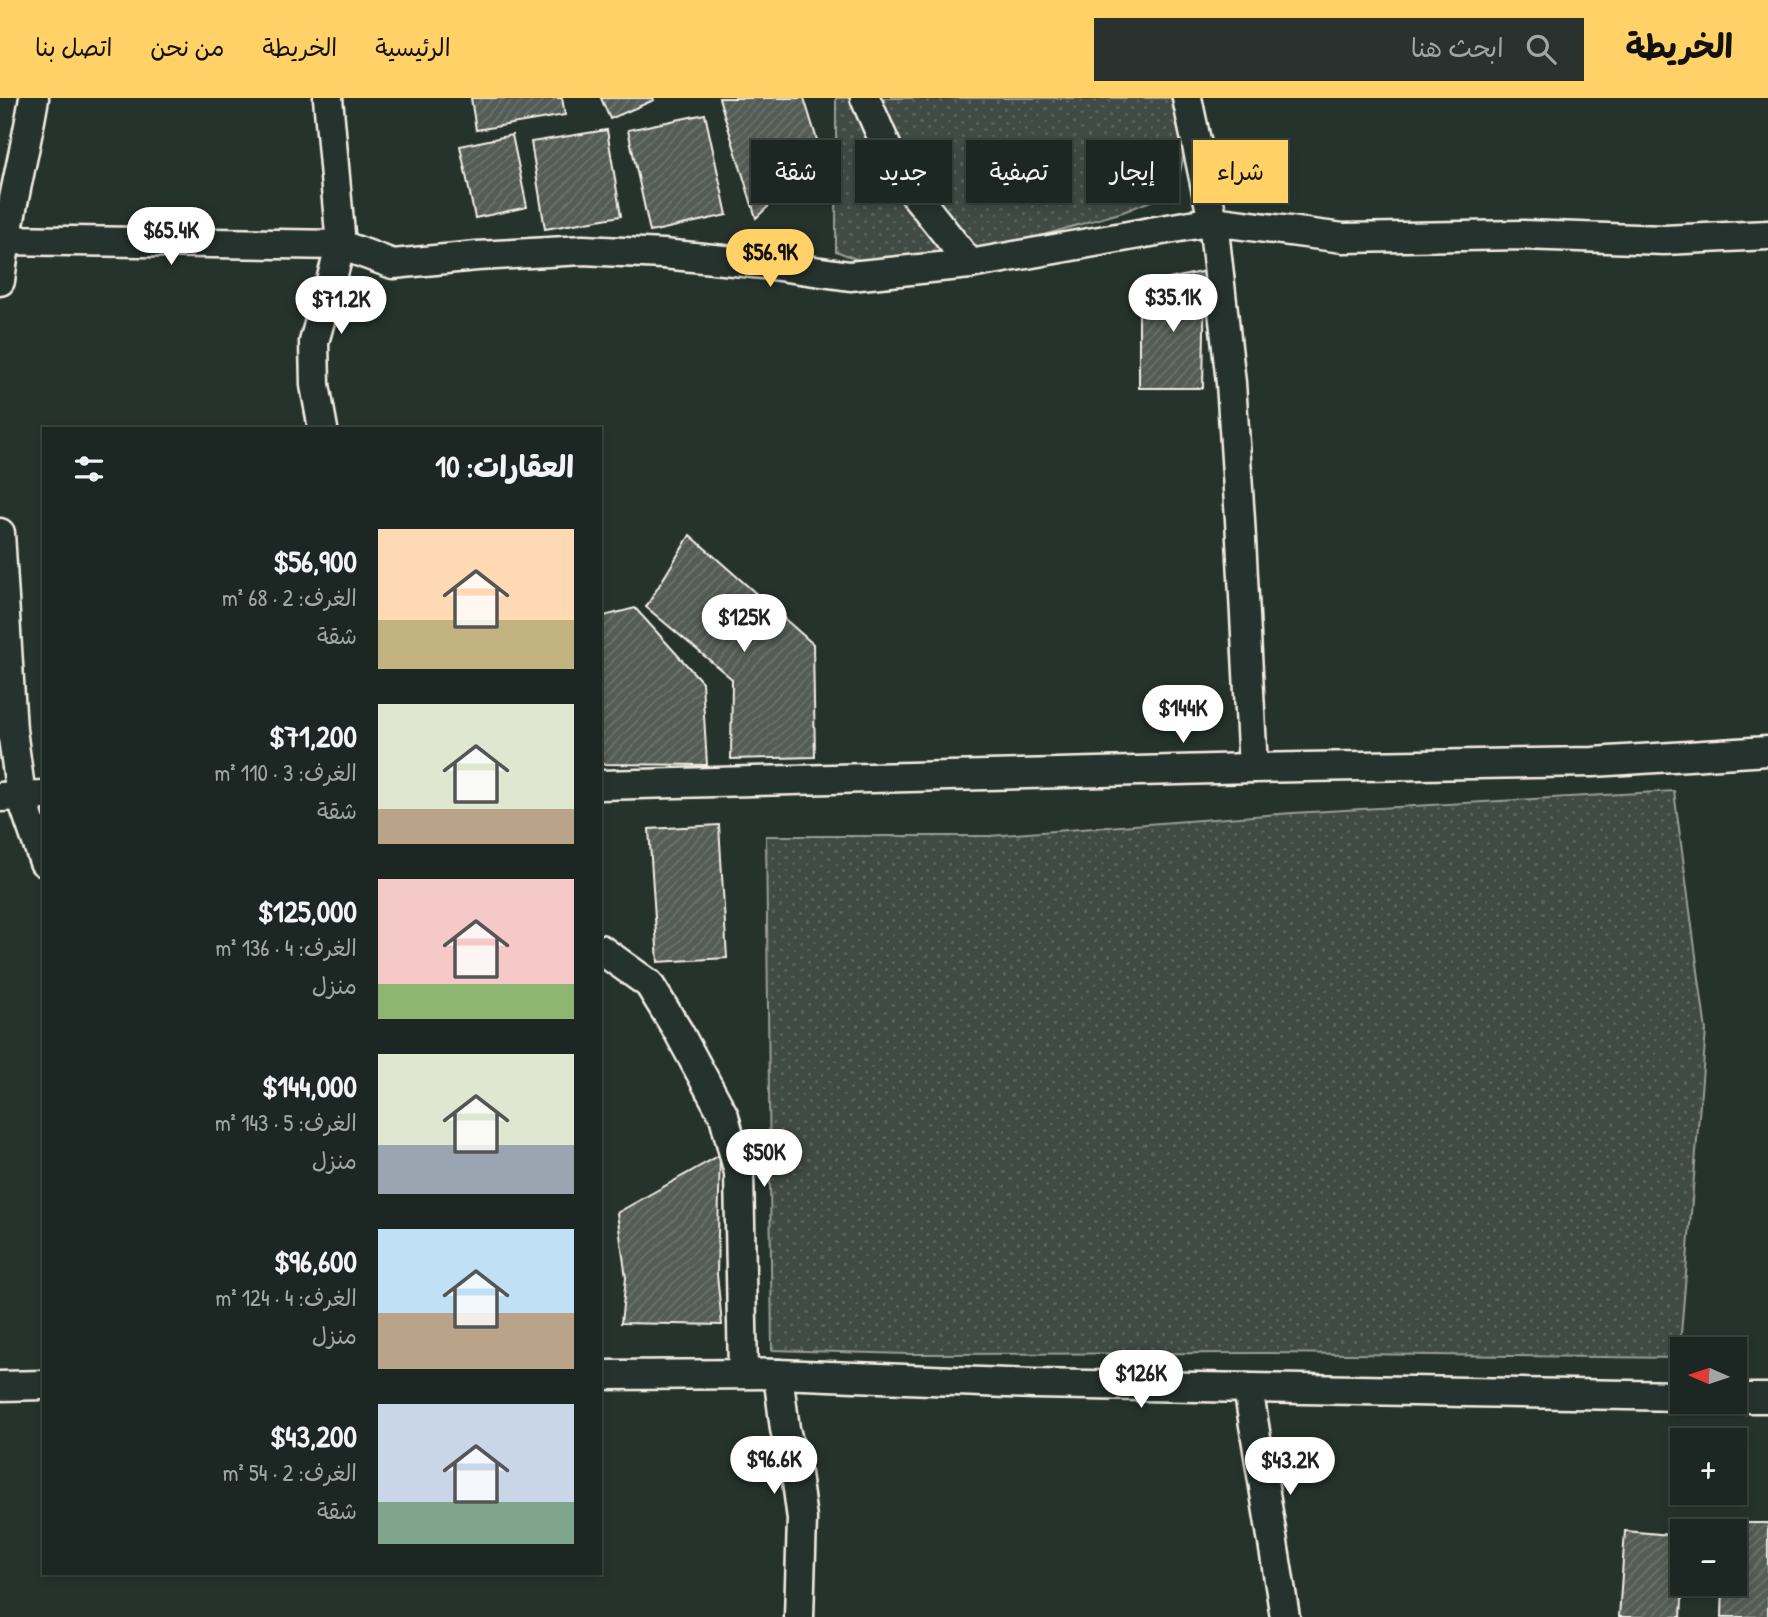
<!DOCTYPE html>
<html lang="ar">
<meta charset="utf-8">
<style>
body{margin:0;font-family:"Patrick Hand","Playpen Sans Arabic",sans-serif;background:#29322f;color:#f1f3f6;direction:rtl;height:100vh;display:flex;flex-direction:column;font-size:26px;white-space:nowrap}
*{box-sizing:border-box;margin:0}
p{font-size:23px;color:#a0a5a5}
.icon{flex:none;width:38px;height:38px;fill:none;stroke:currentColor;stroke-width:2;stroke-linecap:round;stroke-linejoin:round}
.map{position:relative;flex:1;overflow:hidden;direction:ltr}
.panel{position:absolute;left:42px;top:329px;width:560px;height:1148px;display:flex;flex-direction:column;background:#1c2622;border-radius:0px;box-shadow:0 4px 10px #0003,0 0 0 2px #3a4340;direction:rtl}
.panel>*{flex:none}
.banner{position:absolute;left:623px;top:42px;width:665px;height:63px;direction:rtl;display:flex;gap:14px}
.needle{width:46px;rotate:273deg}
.controls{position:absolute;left:1670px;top:1239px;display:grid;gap:14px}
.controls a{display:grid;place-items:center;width:77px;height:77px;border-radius:0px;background:#1c2622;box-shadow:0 4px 10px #0003,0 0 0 2px #3a4340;font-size:35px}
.price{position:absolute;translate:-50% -60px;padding:0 16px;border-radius:24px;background:#fff;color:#222;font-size:23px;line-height:46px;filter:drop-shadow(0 2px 4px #0008)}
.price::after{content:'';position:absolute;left:50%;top:42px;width:21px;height:16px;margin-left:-10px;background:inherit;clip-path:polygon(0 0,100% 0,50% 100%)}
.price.active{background:#ffd166;color:#111}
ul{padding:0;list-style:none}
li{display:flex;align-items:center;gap:21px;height:175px;padding:0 28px}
li span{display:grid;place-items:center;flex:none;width:196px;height:140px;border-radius:0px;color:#555}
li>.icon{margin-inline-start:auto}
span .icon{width:84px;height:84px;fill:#fffc;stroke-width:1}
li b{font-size:30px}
h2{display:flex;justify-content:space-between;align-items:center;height:84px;padding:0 28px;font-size:30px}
.tag{padding:0 24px;border-radius:0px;background:#1c2622;box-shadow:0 4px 10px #0003,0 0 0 2px #3a4340;font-size:24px;line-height:63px}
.tag.active{background:#ffd166;color:#111}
header{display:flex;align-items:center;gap:42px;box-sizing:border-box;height:98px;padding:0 35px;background:#ffd166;color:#111}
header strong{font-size:33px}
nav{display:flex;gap:38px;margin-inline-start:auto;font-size:24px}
.search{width:490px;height:63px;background:#29322f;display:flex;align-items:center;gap:18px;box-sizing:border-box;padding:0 24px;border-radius:0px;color:#a0a5a5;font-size:26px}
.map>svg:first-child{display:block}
.grass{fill:url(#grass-dots);stroke:#9a9e96;stroke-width:2}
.building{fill:url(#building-hatch);stroke:#f4f1e8;stroke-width:2}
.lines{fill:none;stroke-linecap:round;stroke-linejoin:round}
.street-casing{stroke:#f4f1e8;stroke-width:33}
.street{stroke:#26332d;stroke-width:28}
</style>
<header>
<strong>الخريطة</strong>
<div class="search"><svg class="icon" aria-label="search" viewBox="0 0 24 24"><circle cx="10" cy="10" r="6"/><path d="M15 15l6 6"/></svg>ابحث هنا</div>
<nav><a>الرئيسية</a><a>الخريطة</a><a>من نحن</a><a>اتصل بنا</a></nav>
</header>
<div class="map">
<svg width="1768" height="1519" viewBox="0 0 1768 1519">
<defs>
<pattern id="grass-dots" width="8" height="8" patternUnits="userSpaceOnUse" patternTransform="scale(1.75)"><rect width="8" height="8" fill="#414b45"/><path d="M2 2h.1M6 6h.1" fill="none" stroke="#5d6560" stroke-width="1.8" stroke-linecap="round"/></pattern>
<pattern id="building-hatch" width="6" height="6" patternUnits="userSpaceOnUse" patternTransform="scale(1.75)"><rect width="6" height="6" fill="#525c55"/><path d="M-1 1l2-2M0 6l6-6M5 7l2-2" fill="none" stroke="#6c746d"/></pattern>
</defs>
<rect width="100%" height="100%" fill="#26332d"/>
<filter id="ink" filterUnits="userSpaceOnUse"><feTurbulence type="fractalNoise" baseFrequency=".0143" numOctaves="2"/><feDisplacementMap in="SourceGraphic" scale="14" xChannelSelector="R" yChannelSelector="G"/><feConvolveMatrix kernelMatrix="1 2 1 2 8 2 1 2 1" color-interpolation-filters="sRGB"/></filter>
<g filter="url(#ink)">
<g class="grass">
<polygon points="836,0 1173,0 1185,51 1176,93 1123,114 984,154 866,165 836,153"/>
<polygon points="1674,693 1706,933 1679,1260 1268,1255 907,1256 772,1252 766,738 989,738 1293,715"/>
</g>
<g class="building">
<polygon points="471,0 562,0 565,17 476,32"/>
<polygon points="601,0 653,0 654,2 610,21"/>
<polygon points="719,0 804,0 822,58 756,120"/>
<polygon points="705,16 727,117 650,134 628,32"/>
<polygon points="607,32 621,118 545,131 531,44"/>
<polygon points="512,37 527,109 475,120 460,48"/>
<polygon points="1205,173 1203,290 1139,290 1139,205 1165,182"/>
<polygon points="690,437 813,546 815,659 731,661 732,581 646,509"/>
<polygon points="635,510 702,584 707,667 600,666 600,519"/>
<polygon points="719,727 727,860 658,864 649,731"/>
<polygon points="720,1057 717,1176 722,1227 621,1225 626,1180 617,1115"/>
<polygon points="1724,1425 1768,1425 1768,1519 1722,1519 1723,1486 1734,1486 1734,1433 1724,1433"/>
<polygon points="1625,1433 1682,1438 1682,1486 1683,1486 1681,1519 1619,1519"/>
</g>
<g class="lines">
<defs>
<g id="street">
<polyline points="328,0 341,147 393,166 477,158 583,152 663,156 764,166 850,178 970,166 1213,123 1187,0"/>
<polyline points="865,0 898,75 970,166"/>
<polyline points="0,142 341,147 314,244 315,287 323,331"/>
<path d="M0,183C7,121 24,61 34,0"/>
<polyline points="0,435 12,632 21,698 44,764"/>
<polyline points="1253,670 1240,422 1231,285 1213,123 1343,140 1523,137 1664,142 1768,137"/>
<polyline points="600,687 1253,670 1593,664 1768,653"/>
<polyline points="0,699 44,697"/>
<polyline points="600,851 649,886 678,933 724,1018 739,1075 743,1275 778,1276 785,1331 796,1376 802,1421 799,1519"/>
<polyline points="600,1277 778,1276 1034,1286 1682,1298"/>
<polyline points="0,1288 44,1287"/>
<polyline points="1248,1290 1285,1519"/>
<polyline points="1734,1300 1768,1300"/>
</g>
</defs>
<use href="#street" class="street-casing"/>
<use href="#street" class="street"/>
</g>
</g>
</svg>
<div class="controls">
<a><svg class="needle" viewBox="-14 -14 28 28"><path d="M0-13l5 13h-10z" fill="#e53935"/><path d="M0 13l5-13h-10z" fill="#a0a5a5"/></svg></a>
<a>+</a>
<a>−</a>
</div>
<b class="price" style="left:171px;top:169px">$65.4K</b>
<b class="price active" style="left:770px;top:191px">$56.9K</b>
<b class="price" style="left:1173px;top:236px">$35.1K</b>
<b class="price" style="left:341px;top:238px">$71.2K</b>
<b class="price" style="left:744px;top:556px">$125K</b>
<b class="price" style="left:1183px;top:647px">$144K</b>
<b class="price" style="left:764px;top:1091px">$50K</b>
<b class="price" style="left:1141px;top:1312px">$126K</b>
<b class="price" style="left:774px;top:1398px">$96.6K</b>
<b class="price" style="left:1290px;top:1399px">$43.2K</b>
<div class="banner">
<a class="tag active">شراء</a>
<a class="tag">إيجار</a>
<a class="tag">تصفية</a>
<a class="tag">جديد</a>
<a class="tag">شقة</a>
</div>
<section class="panel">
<h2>العقارات: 10<svg class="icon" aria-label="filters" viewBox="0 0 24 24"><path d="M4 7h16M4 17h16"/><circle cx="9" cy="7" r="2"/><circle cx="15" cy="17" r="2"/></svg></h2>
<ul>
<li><span style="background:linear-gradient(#ffd9b3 65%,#c2b280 0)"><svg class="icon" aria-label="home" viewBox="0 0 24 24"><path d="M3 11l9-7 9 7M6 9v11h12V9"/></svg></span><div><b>$56,900</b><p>الغرف: 2 · 68 m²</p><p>شقة</p></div></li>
<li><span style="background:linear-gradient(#dfe7d0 75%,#b9a48a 0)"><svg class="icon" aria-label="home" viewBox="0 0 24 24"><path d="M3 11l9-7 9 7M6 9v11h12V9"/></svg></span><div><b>$71,200</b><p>الغرف: 3 · 110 m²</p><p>شقة</p></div></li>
<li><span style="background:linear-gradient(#f6c9c9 75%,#8fb573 0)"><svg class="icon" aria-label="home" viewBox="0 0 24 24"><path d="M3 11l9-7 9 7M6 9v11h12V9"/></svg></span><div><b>$125,000</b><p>الغرف: 4 · 136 m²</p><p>منزل</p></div></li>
<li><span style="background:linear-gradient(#dfe7d0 65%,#9aa5b1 0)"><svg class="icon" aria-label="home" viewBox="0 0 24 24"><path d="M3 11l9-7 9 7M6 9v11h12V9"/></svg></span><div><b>$144,000</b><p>الغرف: 5 · 143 m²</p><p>منزل</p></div></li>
<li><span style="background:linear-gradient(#bfe0f5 60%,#b9a48a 0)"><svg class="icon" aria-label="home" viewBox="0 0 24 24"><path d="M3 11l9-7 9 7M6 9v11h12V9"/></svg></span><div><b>$96,600</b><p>الغرف: 4 · 124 m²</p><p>منزل</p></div></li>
<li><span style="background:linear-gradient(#c9d6e8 70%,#7fa58c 0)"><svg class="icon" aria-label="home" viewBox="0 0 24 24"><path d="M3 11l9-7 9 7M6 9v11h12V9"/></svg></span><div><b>$43,200</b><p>الغرف: 2 · 54 m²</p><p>شقة</p></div></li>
</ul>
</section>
</div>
